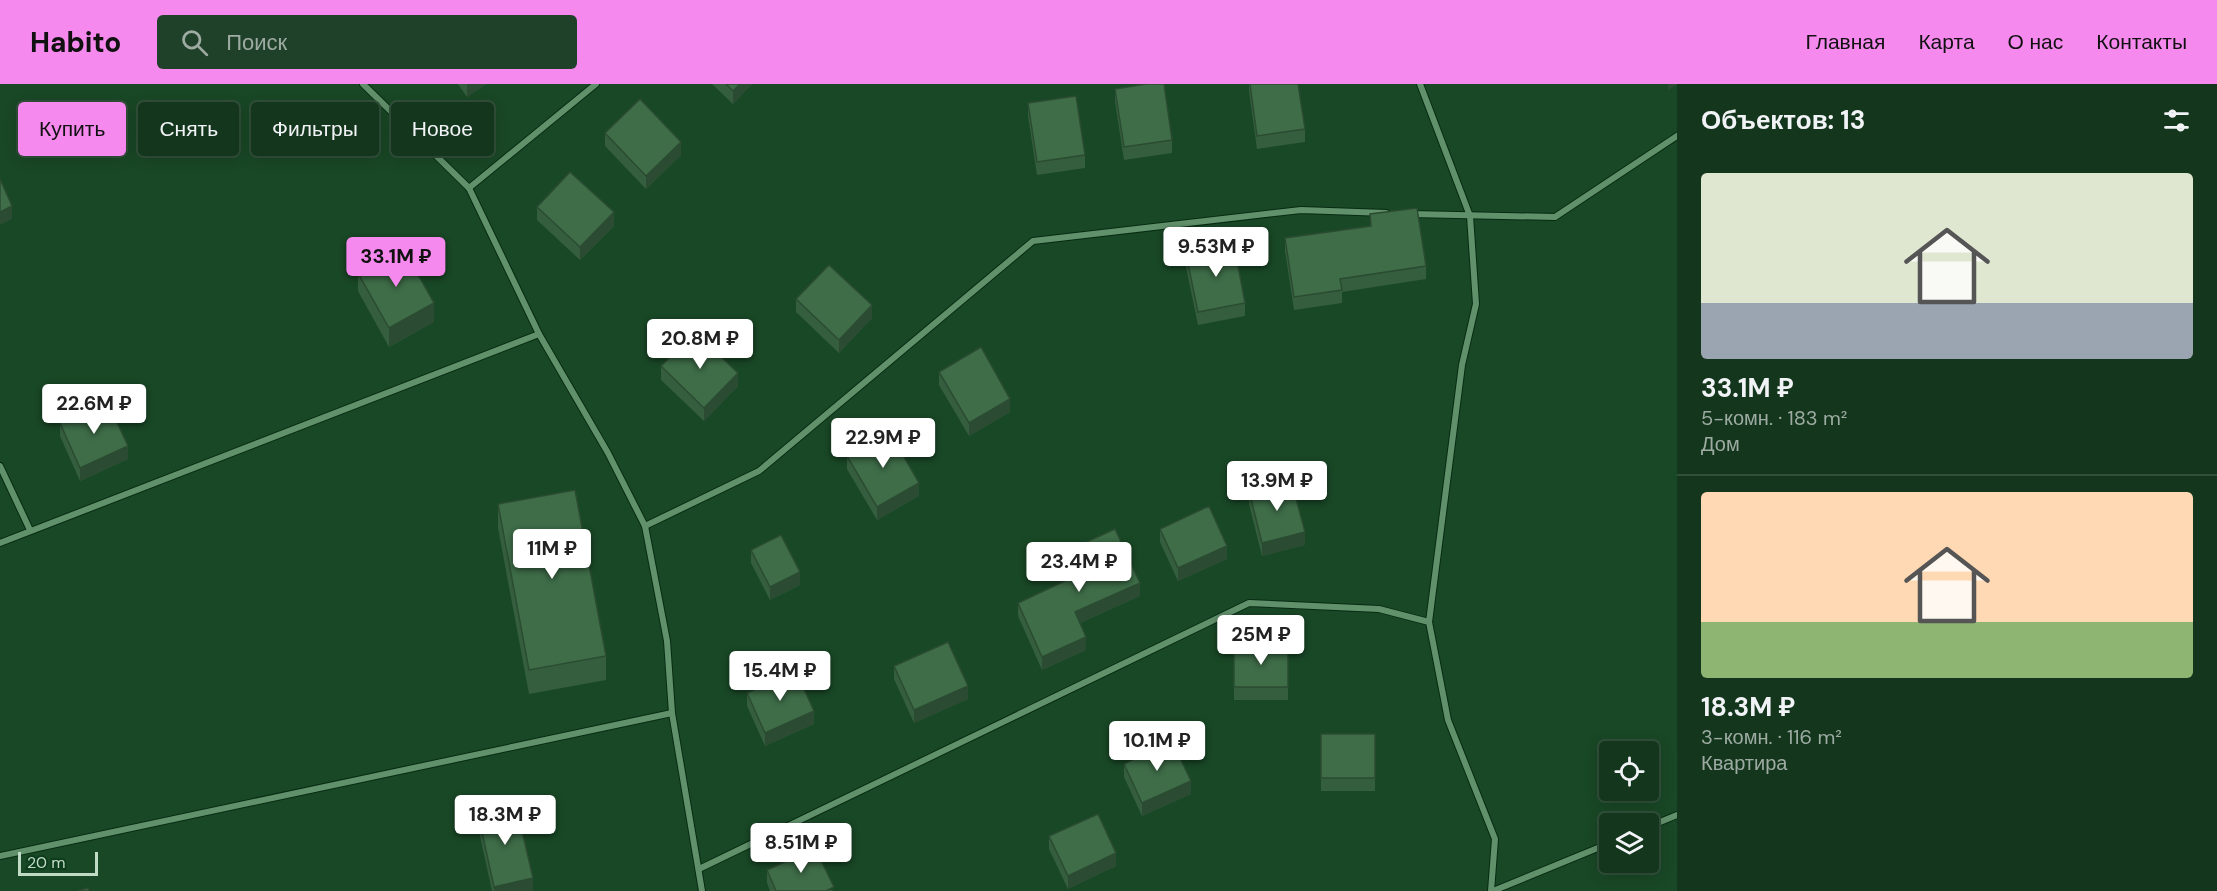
<!DOCTYPE html>
<html lang="ru">
<meta charset="utf-8">
<style>
body{margin:0;font-family:"DM Sans",sans-serif;background:#204129;color:#f1f3f6;height:100vh;display:flex;flex-direction:column;font-size:22px;white-space:nowrap}
*{box-sizing:border-box;margin:0}
p{font-size:20px;color:#9daba3}
.icon{flex:none;width:33px;height:33px;fill:none;stroke:currentColor;stroke-width:2;stroke-linecap:round;stroke-linejoin:round}
.map{position:relative;flex:1;overflow:hidden}
.drawer{display:flex;flex-direction:column;background:#13361c;width:540px}
.drawer>*{flex:none}
.banner{position:absolute;left:18px;top:18px;width:570px;height:54px;display:flex;gap:12px}
.tools{position:absolute;left:1599px;top:657px;display:grid;gap:12px}
.tools a{display:grid;place-items:center;width:60px;height:60px;border-radius:6px;background:#13361c;box-shadow:0 3px 15px #0003,0 0 0 2px #32503b;font-size:30px}
.scale{position:absolute;left:18px;bottom:15px;width:80px;box-sizing:border-box;padding-left:6px;border:3px solid #c1dac5;border-top:0;font-size:16px;line-height:21px;white-space:nowrap;color:#c1dac5;-webkit-text-stroke:4px #0d3d1c;paint-order:stroke}
.price{position:absolute;translate:-50% -51px;padding:0 14px;border-radius:6px;background:#fff;color:#222;font-size:20px;line-height:39px;filter:drop-shadow(0 2px 3px #0008)}
.price::after{content:'';position:absolute;left:50%;top:36px;width:18px;height:14px;margin-left:-9px;background:inherit;clip-path:polygon(0 0,100% 0,50% 100%)}
.price.current{background:#f589ee;color:#111}
ul{padding:0;list-style:none}
li{display:grid;align-content:center;gap:12px;height:318px;padding:0 24px}
li+li{border-top:2px solid #32503b}
li span{display:grid;place-items:center;height:186px;border-radius:6px;color:#555}
li>.icon{margin-inline-start:auto}
span .icon{width:108px;height:108px;fill:#fffc;stroke-width:1}
li b{font-size:26px}
h2{display:flex;justify-content:space-between;align-items:center;height:72px;padding:0 24px;font-size:26px}
.chip{padding:0 21px;border-radius:6px;background:#13361c;box-shadow:0 3px 15px #0003,0 0 0 2px #32503b;font-size:21px;line-height:54px}
.chip.current{background:#f589ee;color:#111}
header{display:flex;align-items:center;gap:36px;box-sizing:border-box;height:84px;padding:0 30px;background:#f589ee;color:#111}
header strong{font-size:28px}
nav{display:flex;gap:33px;margin-inline-start:auto;font-size:21px}
.search{width:420px;height:54px;background:#204129;display:flex;align-items:center;gap:15px;box-sizing:border-box;padding:0 21px;border-radius:6px;color:#9daba3;font-size:22px}
main{display:flex;flex:1;min-height:0}
.map>svg:first-child{display:block}
.lines{fill:none;stroke-linecap:round;stroke-linejoin:round}
.minor-casing{stroke:#082c13;stroke-width:8}
.minor{stroke:#61916b;stroke-width:6}
.wall{fill:#355e3e}
.shaded-wall{fill:#2b4c32}
.building{fill:#3e6d48;stroke:#2b4c32;stroke-width:1.5}
</style>
<header>
<strong>Habito</strong>
<div class="search"><svg class="icon" aria-label="search" viewBox="0 0 24 24"><circle cx="10" cy="10" r="6"/><path d="M15 15l6 6"/></svg>Поиск</div>
<nav><a>Главная</a><a>Карта</a><a>О нас</a><a>Контакты</a></nav>
</header>
<main>
<div class="map">
<svg width="1677" height="807" viewBox="0 0 1677 807">
<rect width="100%" height="100%" fill="#194826"/>
<g class="lines">
<defs>
<g id="minor">
<polyline points="363,0 469,104 539,250 608,369 645,442 667,557 672,629 702,807"/>
<polyline points="1420,0 1470,132 1476,220 1462,281 1429,538"/>
<polyline points="469,104 596,0"/>
<polyline points="1411,130 1555,133 1677,52"/>
<polyline points="0,382 30,446"/>
<polyline points="645,442 759,387 1033,157 1301,126 1386,129"/>
<polyline points="0,459 539,250"/>
<polyline points="1648,743 1677,731"/>
<polyline points="0,772 672,629"/>
<polyline points="699,785 1249,519 1379,525 1429,538 1448,636 1495,755 1491,807"/>
<polyline points="1493,807 1610,759"/>
</g>
</defs>
<use href="#minor" class="minor-casing"/>
<use href="#minor" class="minor"/>
</g>
<g class="wall">
<polygon points="458,0 486,0 467,13"/>
<polygon points="712,0 752,0 733,20"/>
<polygon points="1249,0 1298,0 1305,45 1305,58 1257,65 1249,7"/>
<polygon points="1115,5 1172,56 1172,69 1124,76 1115,18"/>
<polygon points="1028,19 1085,71 1085,84 1037,91 1028,32"/>
<polygon points="605,49 681,71 646,105 605,62"/>
<polygon points="537,123 614,142 580,176 537,136"/>
<polygon points="1370,130 1426,182 1426,195 1342,208 1342,219 1294,226 1285,167 1285,154 1370,142"/>
<polygon points="1186,170 1245,219 1245,232 1198,241 1186,183"/>
<polygon points="358,189 434,238 389,263 358,207"/>
<polygon points="796,215 872,234 839,269 796,228"/>
<polygon points="661,282 738,302 704,337 661,296"/>
<polygon points="939,288 1010,328 969,352 939,301"/>
<polygon points="60,339 128,375 80,397 60,352"/>
<polygon points="847,372 919,412 877,436 847,385"/>
<polygon points="1249,407 1305,461 1262,472 1249,420"/>
<polygon points="498,420 606,572 606,596 529,610 498,444"/>
<polygon points="1160,445 1227,475 1178,497 1160,458"/>
<polygon points="1071,465 1140,512 1080,539 1086,566 1042,586 1018,532 1018,519 1077,491 1071,478"/>
<polygon points="751,466 800,501 770,516 751,479"/>
<polygon points="1234,560 1275,565 1288,561 1288,616 1234,616"/>
<polygon points="894,582 968,615 914,639 894,595"/>
<polygon points="747,609 814,640 765,662 747,622"/>
<rect x="1321" y="650" width="54" height="57"/>
<polygon points="1124,680 1191,710 1142,732 1124,693"/>
<polygon points="478,730 533,807 492,807 478,743"/>
<polygon points="1049,752 1116,782 1068,805 1049,765"/>
<polygon points="767,786 834,807 770,807 767,799"/>
</g>
<g class="shaded-wall">
<polygon points="467,0 486,0 467,13"/>
<polygon points="740,0 752,0 733,20 733,7"/>
<polygon points="1668,0 1677,0 1677,1 1668,6"/>
<polygon points="681,58 681,71 646,105 646,92"/>
<polygon points="12,122 12,135 0,141 0,128"/>
<polygon points="614,128 614,142 580,176 580,163"/>
<polygon points="434,219 434,238 389,263 389,244"/>
<polygon points="872,221 872,234 839,269 839,256"/>
<polygon points="738,289 738,302 704,337 704,324"/>
<polygon points="1010,315 1010,328 969,352 969,339"/>
<polygon points="128,362 128,375 80,397 80,384"/>
<polygon points="919,399 919,412 877,436 877,423"/>
<polygon points="1305,448 1305,461 1262,472 1262,459"/>
<polygon points="1227,462 1227,475 1178,497 1178,484"/>
<polygon points="800,488 800,501 770,516 770,503"/>
<polygon points="1140,499 1140,512 1075,541 1075,528"/>
<polygon points="1086,553 1086,566 1042,586 1042,573"/>
<polygon points="968,602 968,615 914,639 914,626"/>
<polygon points="814,627 814,640 765,662 765,649"/>
<polygon points="1191,697 1191,710 1142,732 1142,719"/>
<polygon points="1116,769 1116,782 1068,805 1068,792"/>
<polygon points="533,794 533,807 494,807 494,803"/>
</g>
<g class="building">
<polygon points="726,0 740,0 733,7"/>
<polygon points="1146,0 1164,0 1172,56 1124,63 1115,5"/>
<polygon points="1250,0 1298,0 1305,45 1257,52"/>
<polygon points="1076,12 1085,71 1037,78 1028,19"/>
<polygon points="640,15 681,58 646,92 605,49"/>
<polygon points="570,88 614,128 580,163 537,123"/>
<polygon points="0,95 12,122 0,128"/>
<polygon points="1417,124 1426,182 1340,195 1342,206 1294,213 1285,154 1371,142 1370,130"/>
<polygon points="1234,160 1245,219 1198,228 1186,170"/>
<polygon points="403,164 434,219 389,244 358,189"/>
<polygon points="829,181 872,221 839,256 796,215"/>
<polygon points="695,248 738,289 704,324 661,282"/>
<polygon points="981,263 1010,315 969,339 939,288"/>
<polygon points="107,317 128,362 80,384 60,339"/>
<polygon points="889,347 919,399 877,423 847,372"/>
<polygon points="1291,396 1305,448 1262,459 1249,407"/>
<polygon points="575,406 606,572 529,586 498,420"/>
<polygon points="1209,422 1227,462 1178,484 1160,445"/>
<polygon points="1115,445 1140,499 1075,528 1086,553 1042,573 1018,519 1082,489 1071,465"/>
<polygon points="781,451 800,488 770,503 751,466"/>
<polygon points="948,558 968,602 914,626 894,582"/>
<polygon points="1234,560 1272,560 1275,565 1288,561 1288,603 1234,603"/>
<polygon points="796,587 814,627 765,649 747,609"/>
<rect x="1321" y="650" width="54" height="44"/>
<polygon points="1172,657 1191,697 1142,719 1124,680"/>
<polygon points="516,721 533,794 494,803 478,730"/>
<polygon points="1098,730 1116,769 1068,792 1049,752"/>
<polygon points="815,764 834,803 826,807 776,807 767,786"/>
<polygon points="88,804 89,807 78,807"/>
</g>
</svg>
<div class="tools">
<a><svg class="icon" aria-label="locate" viewBox="0 0 24 24"><circle cx="12" cy="12" r="6"/><path d="M12 2v4M12 18v4M2 12h4M18 12h4"/></svg></a>
<a><svg class="icon" aria-label="layers" viewBox="0 0 24 24"><path d="M12 4l9 5-9 5-9-5zM3 14l9 5 9-5"/></svg></a>
</div>
<div class="scale">20 m</div>
<b class="price" style="left:1216px;top:194px">9.53M ₽</b>
<b class="price current" style="left:396px;top:204px">33.1M ₽</b>
<b class="price" style="left:700px;top:286px">20.8M ₽</b>
<b class="price" style="left:94px;top:351px">22.6M ₽</b>
<b class="price" style="left:883px;top:385px">22.9M ₽</b>
<b class="price" style="left:1277px;top:428px">13.9M ₽</b>
<b class="price" style="left:552px;top:496px">11M ₽</b>
<b class="price" style="left:1079px;top:509px">23.4M ₽</b>
<b class="price" style="left:1261px;top:582px">25M ₽</b>
<b class="price" style="left:780px;top:618px">15.4M ₽</b>
<b class="price" style="left:1157px;top:688px">10.1M ₽</b>
<b class="price" style="left:505px;top:762px">18.3M ₽</b>
<b class="price" style="left:801px;top:790px">8.51M ₽</b>
<div class="banner">
<a class="chip current">Купить</a>
<a class="chip">Снять</a>
<a class="chip">Фильтры</a>
<a class="chip">Новое</a>
</div>
</div>
<section class="drawer">
<h2>Объектов: 13<svg class="icon" aria-label="filters" viewBox="0 0 24 24"><path d="M4 7h16M4 17h16"/><circle cx="9" cy="7" r="2"/><circle cx="15" cy="17" r="2"/></svg></h2>
<ul>
<li><span style="background:linear-gradient(#dfe7d0 70%,#9aa5b1 0)"><svg class="icon" aria-label="home" viewBox="0 0 24 24"><path d="M3 11l9-7 9 7M6 9v11h12V9"/></svg></span><div><b>33.1M ₽</b><p>5-комн. · 183 m²</p><p>Дом</p></div></li>
<li><span style="background:linear-gradient(#ffd9b3 70%,#8fb573 0)"><svg class="icon" aria-label="home" viewBox="0 0 24 24"><path d="M3 11l9-7 9 7M6 9v11h12V9"/></svg></span><div><b>18.3M ₽</b><p>3-комн. · 116 m²</p><p>Квартира</p></div></li>
</ul>
</section>
</main>
